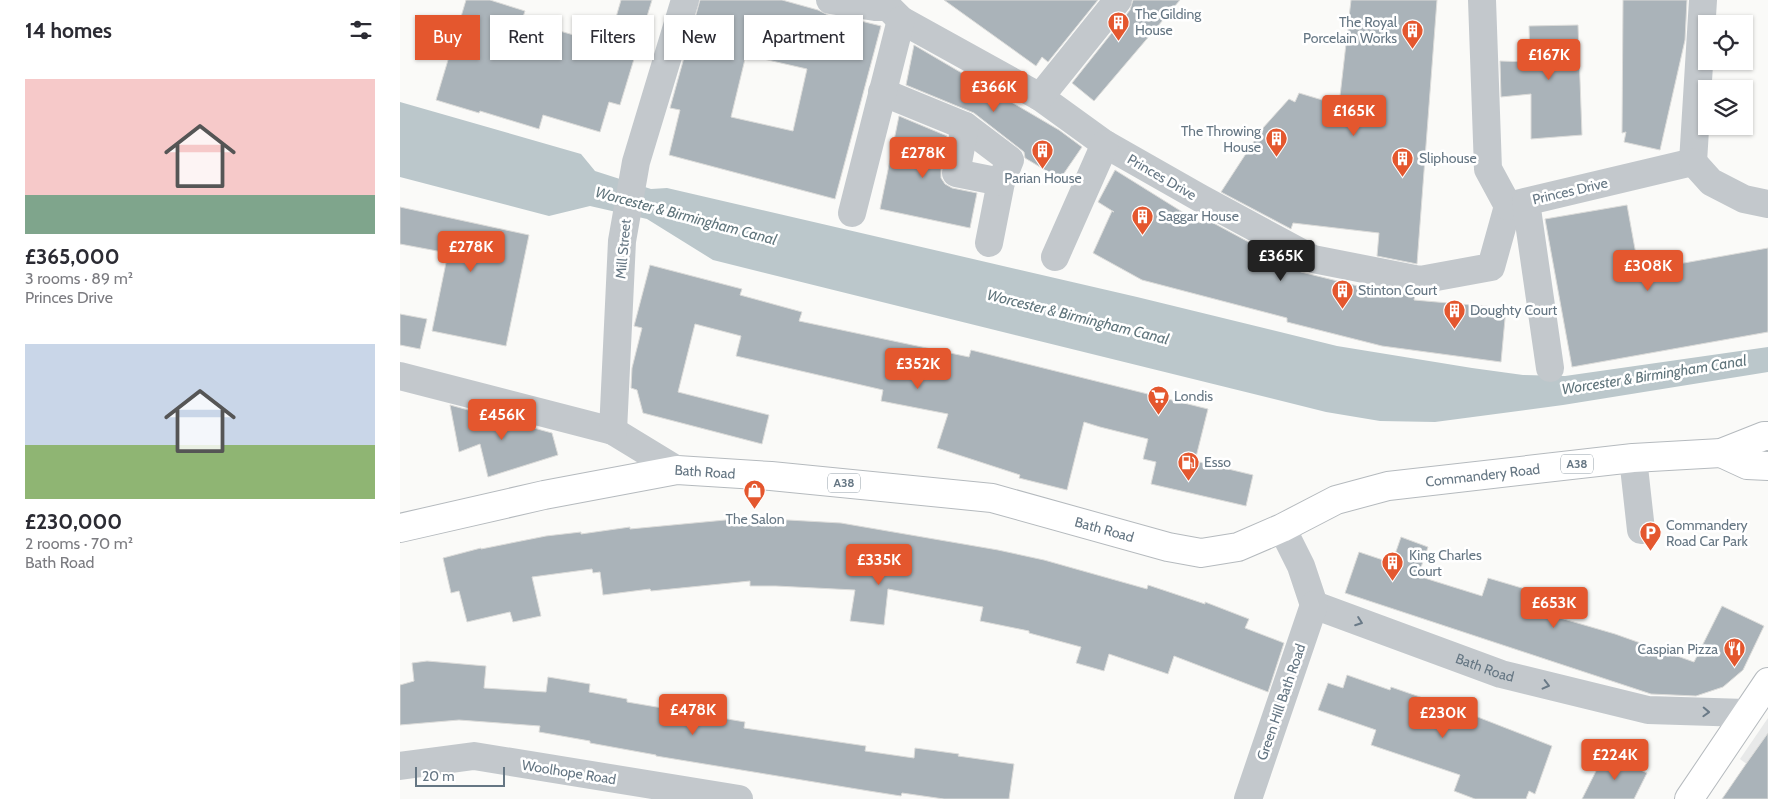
<!DOCTYPE html>
<meta charset="utf-8">
<style>
body{margin:0;font-family:Cabin,sans-serif;background:#f2f2f3;color:#2b2b33;height:100vh;display:flex;flex-direction:column;font-size:19px;white-space:nowrap}
*{box-sizing:border-box;margin:0}
p{font-size:16px;color:#7c7c81}
.icon{flex:none;width:28px;height:28px;fill:none;stroke:currentColor;stroke-width:2;stroke-linecap:round;stroke-linejoin:round}
.map{position:relative;flex:1;overflow:hidden}
.sheet{display:flex;flex-direction:column;background:#fff;width:400px}
.sheet>*{flex:none}
.top-card{position:absolute;left:15px;top:15px;width:475px;height:45px;display:flex;gap:10px}
.tools{position:absolute;left:1298px;top:15px;display:grid;gap:10px}
.tools a{display:grid;place-items:center;width:55px;height:55px;border-radius:0px;background:#fff;box-shadow:0 1px 4px #0004;font-size:25px}
.scale{position:absolute;left:15px;bottom:12px;width:90px;box-sizing:border-box;padding-left:5px;border:2px solid #657683;border-top:0;font-size:14px;line-height:18px;white-space:nowrap;color:#657683;-webkit-text-stroke:4px #fff;paint-order:stroke}
.price{position:absolute;translate:-50% -42px;padding:0 11px;border-radius:5px;background:#e4572e;color:#fff;font-size:16px;line-height:32px;filter:drop-shadow(0 1px 2px #0008)}
.price::after{content:'';position:absolute;left:50%;top:30px;width:15px;height:11px;margin-left:-8px;background:inherit;clip-path:polygon(0 0,100% 0,50% 100%)}
.price.selected{background:#222;color:#fff}
ul{padding:0;list-style:none}
li{display:grid;align-content:center;gap:10px;height:265px;padding:0 25px}
li span{display:grid;place-items:center;height:155px;border-radius:0px;color:#555}
li>.icon{margin-inline-start:auto}
span .icon{width:90px;height:90px;fill:#fffc;stroke-width:1}
li b{font-size:21px}
h2{display:flex;justify-content:space-between;align-items:center;height:60px;padding:0 25px;font-size:21px}
.pill{padding:0 18px;border-radius:0px;background:#fff;box-shadow:0 1px 4px #0004;font-size:18px;line-height:45px}
.pill.selected{background:#e4572e;color:#fff}
main{display:flex;flex:1;min-height:0}
.map>svg:first-child{display:block}
.built{fill:#e8e9e9}
.water{fill:#bbc7cb}
.building{fill:#aab3b9;stroke:#dcdcda;fill-rule:evenodd}
.lines{fill:none;stroke-linecap:round;stroke-linejoin:round}
.major-casing{stroke:#b5babe;stroke-width:30}
.minor{stroke:#c3c8cc;stroke-width:28}
.major{stroke:#fff;stroke-width:28}
.oneway{stroke:#6a7a87}
.labels{text-anchor:middle;stroke-width:5;stroke-linejoin:round;paint-order:stroke}
.shield{fill:#fff;stroke:#939fa8;stroke-width:1}
.shield-label{font-size:12px;font-weight:bold;fill:#657683}
.poi-label{font-size:14px;fill:#657683;stroke:#fff;text-anchor:start}
.street-label{font-size:14px;fill:#657683;stroke:#fff}
.water-label{font-size:15px;font-style:italic;fill:#60757c;stroke:#fff}
</style>
<main>
<section class="sheet">
<h2>14 homes<svg class="icon" aria-label="filters" viewBox="0 0 24 24"><path d="M4 7h16M4 17h16"/><circle cx="9" cy="7" r="2"/><circle cx="15" cy="17" r="2"/></svg></h2>
<ul>
<li><span style="background:linear-gradient(#f6c9c9 75%,#7fa58c 0)"><svg class="icon" aria-label="home" viewBox="0 0 24 24"><path d="M3 11l9-7 9 7M6 9v11h12V9"/></svg></span><div><b>£365,000</b><p>3 rooms · 89 m²</p><p>Princes Drive</p></div></li>
<li><span style="background:linear-gradient(#c9d6e8 65%,#8fb573 0)"><svg class="icon" aria-label="home" viewBox="0 0 24 24"><path d="M3 11l9-7 9 7M6 9v11h12V9"/></svg></span><div><b>£230,000</b><p>2 rooms · 70 m²</p><p>Bath Road</p></div></li>
</ul>
</section>
<div class="map">
<svg width="1368" height="799" viewBox="0 0 1368 799">
<rect width="100%" height="100%" fill="#fafaf8"/>
<polygon class="built" points="1368,718 1368,780 1340,759"/>
<polygon class="water" points="0,102 181,154 195,171 251,189 267,188 737,297 937,346 1072,368 1123,375 1165,376 1368,347 1368,372 1163,405 1035,422 980,421 926,412 313,260 247,219 190,206 149,216 0,177"/>
<g class="building">
<polygon points="66,0 90,0 125,11 122,20 208,45 221,0 252,0 220,105 209,102 200,132 143,115 139,129 80,111 79,113 36,100"/>
<path d="M300,0H382L418,10L428,15L457,20L481,26L435,199L269,155L280,110L270,108ZM346,55L407,69L393,131L331,117Z"/>
<polygon points="544,0 698,0 648,62 642,57 636,66"/>
<polygon points="733,0 780,0 694,101 672,83 730,10"/>
<polygon points="951,0 1037,0 1017,264 977,256 979,233 893,223 891,229 821,192 862,129 889,99 895,102 899,93 939,105"/>
<polygon points="1223,0 1287,0 1285,40 1260,150 1224,142 1226,132 1222,133"/>
<polygon points="1178,25 1182,135 1131,139 1131,94 1101,97 1100,61 1130,62 1129,26"/>
<polygon points="514,45 659,130 682,147 660,179 625,158 624,152 619,148 574,113 506,85"/>
<polygon points="499,116 547,136 541,170 541,178 545,184 552,188 577,193 570,228 480,209"/>
<polygon points="715,170 800,223 804,218 882,260 882,263 901,272 974,290 974,287 1015,295 1014,300 1106,308 1101,362 982,346 887,322 887,318 742,280 693,253 712,211 714,212 698,202"/>
<polygon points="1227,205 1239,271 1368,248 1368,332 1172,367 1145,219"/>
<polygon points="0,207 129,235 106,346 32,331 48,253 0,244"/>
<polygon points="250,265 342,289 340,295 402,312 399,321 569,357 571,350 808,409 795,461 853,475 846,506 751,484 756,462 743,459 748,439 700,427 684,422 667,490 619,478 620,475 537,448 548,414 481,401 483,390 336,356 341,336 295,324 278,392 369,415 362,444 243,413 237,390 231,388 232,368 242,328 234,326"/>
<polygon points="0,314 27,319 20,349 0,345"/>
<polygon points="50,405 152,433 158,455 88,477 80,444 59,452"/>
<polygon points="336,519 388,520 441,523 598,550 644,560 747,589 748,585 805,604 805,602 849,619 845,628 884,643 868,692 774,656 768,674 709,654 704,671 676,663 681,647 629,633 629,631 580,621 583,607 488,589 484,625 450,621 455,590 376,586 350,586 350,581 251,591 250,589 203,595 200,572 193,573 192,569 132,577 141,616 113,622 110,612 67,622 59,591 51,593 43,558 81,548 81,549 146,536 181,532 181,534 230,527 230,529"/>
<polygon points="1001,537 1028,547 1018,576 1082,596 1088,578 1132,591 1126,608 1215,634 1294,662 1322,606 1364,626 1343,670 1323,687 1296,696 1251,694 945,593 959,552 992,563"/>
<polygon points="27,661 86,666 84,688 146,692 148,677 190,684 189,692 227,699 227,702 345,722 344,728 466,746 465,751 514,758 515,748 559,754 558,756 614,764 609,799 544,799 502,793 501,796 469,791 256,756 256,755 190,743 190,741 139,732 140,726 59,720 0,725 0,685 14,681 12,663"/>
<polygon points="947,675 990,690 991,687 1075,716 1152,746 1135,794 1129,791 1126,799 1075,799 1054,791 1060,775 971,745 976,730 918,710 928,683 943,688"/>
<polygon points="1368,733 1368,799 1322,799 1346,764"/>
<polygon points="1205,753 1247,773 1234,799 1182,799"/>
</g>
<g class="lines">
<defs>
<g id="major">
<polyline points="1321,453 1347,465 1368,466"/>
<path id="s2" d="M0,528L144,495L277,470L371,476L592,498L768,547L801,553L838,547L882,528L936,500L988,486L1233,458L1321,453L1364,436H1368"/>
<polyline points="1289,799 1368,682"/>
</g>
</defs>
<use href="#major" class="major-casing"/>
<g class="minor">
<polyline points="430,0 475,7 488,7 501,20 640,97 705,144 800,198 913,259 1020,280 1091,267 1108,206 1293,162"/>
<polyline points="1082,0 1088,169 1108,206"/>
<polyline points="482,92 565,126 610,160 601,182 589,243"/>
<polyline points="640,97 718,0"/>
<polyline points="565,126 556,173 601,182"/>
<polyline points="1293,162 1303,0"/>
<polyline points="1293,162 1311,182 1344,199 1368,204"/>
<polyline points="1126,202 1150,368"/>
<polyline points="452,213 501,20"/>
<polyline points="655,257 705,144"/>
<polyline points="0,376 213,431 277,470"/>
<polyline points="213,431 222,241 236,162 285,0"/>
<polyline points="1233,458 1241,530"/>
<polyline points="882,528 901,566 914,605"/>
<path id="s1" d="M914,605L1101,674L1248,710L1346,713"/>
<polyline points="0,766 74,756 339,799"/>
<polyline points="848,799 914,605"/>
</g>
<use href="#major" class="major"/>
</g>
<defs><path id="oneway-chevron" d="M-2-3.5L2.5 0L-2 3.5" fill="none" stroke-width="1.6" stroke-linecap="round" stroke-linejoin="round" transform="scale(1.25)"/></defs>
<g class="oneway">
<use href="#oneway-chevron" transform="translate(959 622) rotate(20)"/>
<use href="#oneway-chevron" transform="translate(1146 685) rotate(14)"/>
<use href="#oneway-chevron" transform="translate(1306 712) rotate(2)"/>
</g>
<defs>
<symbol id="building-pin" viewBox="-11 -11 22 30"><path d="M0 17L-7.5 6A9.5 9.5 0 1 1 7.5 6Z" fill="#e4572e" stroke="#fff"/><path d="M-4-6H4V6H1V3H-1V6H-4ZM-2.5-4.3h1.7v1.8h-1.7ZM.8-4.3h1.7v1.8H.8ZM-2.5-1h1.7V.8h-1.7ZM.8-1h1.7V.8H.8Z" fill="#fff"/></symbol>
<symbol id="supermarket-pin" viewBox="-11 -11 22 30"><path d="M0 17L-7.5 6A9.5 9.5 0 1 1 7.5 6Z" fill="#e4572e" stroke="#fff"/><path d="M-6-5.5h2.5l.6 2H6L4.5 2H-2.5L-4.4-4H-6ZM-1.5 3.2a1.3 1.3 0 1 0 .1 0ZM3 3.2a1.3 1.3 0 1 0 .1 0Z" fill="#fff"/></symbol>
<symbol id="fuel-pin" viewBox="-11 -11 22 30"><path d="M0 17L-7.5 6A9.5 9.5 0 1 1 7.5 6Z" fill="#e4572e" stroke="#fff"/><path d="M-5.5-6h7V0h2V4h1.3V-2.5L3-4.5l.8-.8L6-3V5H2.5V1h-1V6h-7ZM-4.2-4.7v3.2H.2V-4.7Z" fill="#fff"/></symbol>
<symbol id="shop-pin" viewBox="-11 -11 22 30"><path d="M0 17L-7.5 6A9.5 9.5 0 1 1 7.5 6Z" fill="#e4572e" stroke="#fff"/><path d="M-5-2.5h2.3a2.7 3.5 0 0 1 5.4 0H5L5.5 6h-11ZM-1.5-2.5h3a1.5 2.3 0 0 0-3 0Z" fill="#fff"/></symbol>
<symbol id="parking-pin" viewBox="-11 -11 22 30"><path d="M0 17L-7.5 6A9.5 9.5 0 1 1 7.5 6Z" fill="#e4572e" stroke="#fff"/><path d="M-3.5-5.5H1a3.5 3.5 0 0 1 0 7H-1V5.5H-3.5ZM-1-3.4V-.6H.8a1.4 1.4 0 0 0 0-2.8Z" fill="#fff"/></symbol>
<symbol id="restaurant-pin" viewBox="-11 -11 22 30"><path d="M0 17L-7.5 6A9.5 9.5 0 1 1 7.5 6Z" fill="#e4572e" stroke="#fff"/><path d="M-5-6h1v4h1v-4h1v4h1v-4h1v5L-1.5 .5V6h-2V.5L-5-1ZM5-6V6H3V1.5H1.5Q1.5-4 5-6Z" fill="#fff"/></symbol>
</defs>
<g fill-rule="evenodd">
<use href="#building-pin" x="706" y="10" width="25" height="34"/>
<use href="#building-pin" x="1000" y="18" width="25" height="34"/>
<use href="#building-pin" x="864" y="126" width="25" height="34"/>
<use href="#building-pin" x="630" y="138" width="25" height="34"/>
<use href="#building-pin" x="990" y="146" width="25" height="34"/>
<use href="#building-pin" x="730" y="204" width="25" height="34"/>
<use href="#building-pin" x="930" y="278" width="25" height="34"/>
<use href="#building-pin" x="1042" y="298" width="25" height="34"/>
<use href="#supermarket-pin" x="746" y="384" width="25" height="34"/>
<use href="#fuel-pin" x="776" y="450" width="25" height="34"/>
<use href="#shop-pin" x="342" y="478" width="25" height="34"/>
<use href="#parking-pin" x="1238" y="520" width="25" height="34"/>
<use href="#building-pin" x="980" y="550" width="25" height="34"/>
<use href="#restaurant-pin" x="1322" y="636" width="25" height="34"/>
</g>
<g class="labels">
<g class="shield">
<rect x="1161" y="454.5" width="32" height="19" rx="4"/>
<rect x="428" y="473.5" width="32" height="19" rx="4"/>
</g>
<g class="shield-label">
<text x="1177" y="468">A38</text>
<text x="444" y="487">A38</text>
</g>
<g class="poi-label">
<text x="735" y="19">The Gilding<tspan x="735" dy="16">House</tspan></text>
<text x="997" y="27" text-anchor="end">The Royal<tspan x="997" dy="16">Porcelain Works</tspan></text>
<text x="861" y="136" text-anchor="end">The Throwing<tspan x="861" dy="16">House</tspan></text>
<text x="1019" y="163">Sliphouse</text>
<text x="643" y="183" text-anchor="middle">Parian House</text>
<text x="758" y="221">Saggar House</text>
<text x="958" y="295">Stinton Court</text>
<text x="1070" y="315">Doughty Court</text>
<text x="774" y="401">Londis</text>
<text x="804" y="467">Esso</text>
<text x="355" y="524" text-anchor="middle">The Salon</text>
<text x="1266" y="530">Commandery<tspan x="1266" dy="16">Road Car Park</tspan></text>
<text x="1009" y="560">King Charles<tspan x="1009" dy="16">Court</tspan></text>
<text x="1318" y="654" text-anchor="end">Caspian Pizza</text>
</g>
<g class="street-label">
<text transform="translate(762 177) rotate(30)" y="5">Princes Drive</text>
<text transform="translate(1170 191) rotate(-13)" y="5">Princes Drive</text>
<text transform="translate(223 249) rotate(-85)" y="5">Mill Street</text>
<text dy="5" stroke="none"><textPath href="#s2" startOffset="311">Bath Road</textPath></text>
<text dy="5" stroke="none"><textPath href="#s2" startOffset="1111">Commandery Road</textPath></text>
<text dy="5" stroke="none"><textPath href="#s2" startOffset="716">Bath Road</textPath></text>
<text dy="5" stroke="none"><textPath href="#s1" startOffset="182">Bath Road</textPath></text>
<text transform="translate(881 702) rotate(-71)" y="5">Green Hill Bath Road</text>
<text transform="translate(169 772) rotate(9)" y="5">Woolhope Road</text>
</g>
<g class="water-label">
<text transform="translate(286 216) rotate(15)" y="5">Worcester &amp; Birmingham Canal</text>
<text transform="translate(678 317) rotate(14)" y="5">Worcester &amp; Birmingham Canal</text>
<text transform="translate(1254 375) rotate(-9)" y="5">Worcester &amp; Birmingham Canal</text>
</g>
</g>
</svg>
<div class="tools">
<a><svg class="icon" aria-label="locate" viewBox="0 0 24 24"><circle cx="12" cy="12" r="6"/><path d="M12 2v4M12 18v4M2 12h4M18 12h4"/></svg></a>
<a><svg class="icon" aria-label="layers" viewBox="0 0 24 24"><path d="M12 4l9 5-9 5-9-5zM3 14l9 5 9-5"/></svg></a>
</div>
<div class="scale">20 m</div>
<b class="price" style="left:1149px;top:81px">£167K</b>
<b class="price" style="left:594px;top:113px">£366K</b>
<b class="price" style="left:954px;top:137px">£165K</b>
<b class="price" style="left:523px;top:179px">£278K</b>
<b class="price" style="left:71px;top:273px">£278K</b>
<b class="price selected" style="left:881px;top:282px">£365K</b>
<b class="price" style="left:1248px;top:292px">£308K</b>
<b class="price" style="left:518px;top:390px">£352K</b>
<b class="price" style="left:102px;top:441px">£456K</b>
<b class="price" style="left:479px;top:586px">£335K</b>
<b class="price" style="left:1154px;top:629px">£653K</b>
<b class="price" style="left:293px;top:736px">£478K</b>
<b class="price" style="left:1043px;top:739px">£230K</b>
<b class="price" style="left:1215px;top:781px">£224K</b>
<div class="top-card">
<a class="pill selected">Buy</a>
<a class="pill">Rent</a>
<a class="pill">Filters</a>
<a class="pill">New</a>
<a class="pill">Apartment</a>
</div>
</div>
</main>
